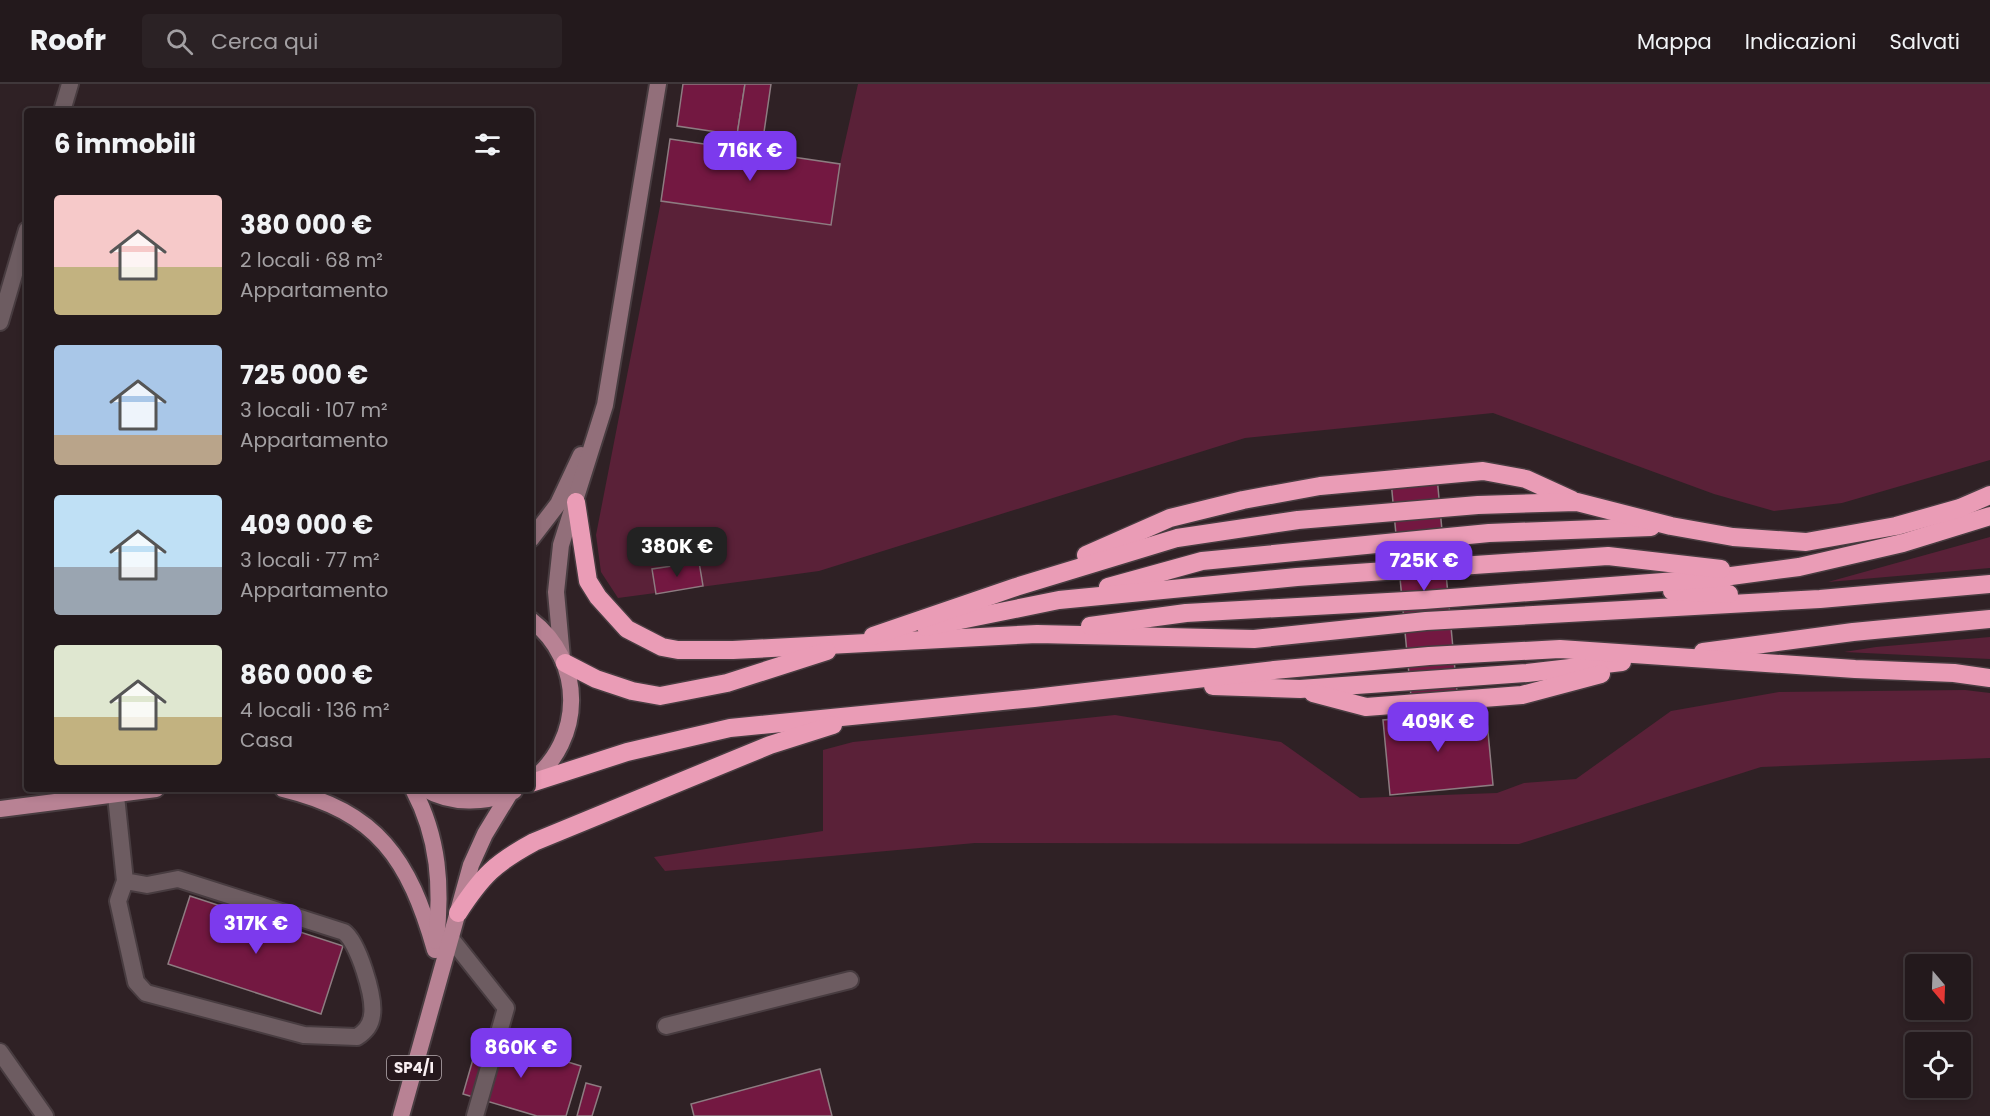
<!DOCTYPE html>
<html lang="it">
<meta charset="utf-8">
<style>
body{margin:0;font-family:Poppins,sans-serif;background:#2b2225;color:#f1f3f6;height:100vh;display:flex;flex-direction:column;font-size:22px;white-space:nowrap}
*{box-sizing:border-box;margin:0}
p{font-size:20px;color:#a3a0a3}
.icon{flex:none;width:33px;height:33px;fill:none;stroke:currentColor;stroke-width:2;stroke-linecap:round;stroke-linejoin:round}
.map{position:relative;flex:1;overflow:hidden}
.details{position:absolute;left:24px;top:24px;width:510px;height:684px;display:flex;flex-direction:column;background:#23191c;border-radius:6px;box-shadow:0 3px 9px #0003,0 0 0 2px #40383b}
.details>*{flex:none}
.needle{width:39px;rotate:161deg}
.fabs{position:absolute;left:1905px;top:870px;display:grid;gap:12px}
.fabs a{display:grid;place-items:center;width:66px;height:66px;border-radius:6px;background:#23191c;box-shadow:0 3px 9px #0003,0 0 0 2px #40383b;font-size:30px}
.price{position:absolute;translate:-50% -51px;padding:0 14px;border-radius:12px;background:#7c3aed;color:#fff;font-size:20px;line-height:39px;filter:drop-shadow(0 2px 3px #0008)}
.price::after{content:'';position:absolute;left:50%;top:36px;width:18px;height:14px;margin-left:-9px;background:inherit;clip-path:polygon(0 0,100% 0,50% 100%)}
.price.on{background:#222;color:#fff}
ul{padding:0;list-style:none}
li{display:flex;align-items:center;gap:18px;height:150px;padding:0 30px}
li span{display:grid;place-items:center;flex:none;width:168px;height:120px;border-radius:6px;color:#555}
li>.icon{margin-inline-start:auto}
span .icon{width:72px;height:72px;fill:#fffc;stroke-width:1}
li b{font-size:26px}
h2{display:flex;justify-content:space-between;align-items:center;height:72px;padding:0 30px;font-size:26px}
header{display:flex;align-items:center;gap:36px;box-sizing:border-box;height:84px;padding:0 30px;background:#23191c;border-bottom:2px solid #40383b}
header strong{font-size:28px}
nav{display:flex;gap:33px;margin-inline-start:auto;font-size:21px}
.search{width:420px;height:54px;background:#2b2225;display:flex;align-items:center;gap:15px;box-sizing:border-box;padding:0 21px;border-radius:6px;color:#a3a0a3;font-size:22px}
.map>svg:first-child{display:block}
.green{fill:#5a2138}
.building{fill:#731841;stroke:#8d7c81;stroke-width:1.5}
.lines{fill:none;stroke-linecap:round;stroke-linejoin:round}
.service-casing{stroke:#483c40;stroke-width:20}
.minor-casing{stroke:#483c40;stroke-width:20}
.secondary-casing{stroke:#483c40;stroke-width:20}
.primary-casing{stroke:#483c40;stroke-width:20}
.motorway-casing{stroke:#483c40;stroke-width:21}
.service{stroke:#6d5c61;stroke-width:16}
.minor{stroke:#6d5c61;stroke-width:16}
.secondary{stroke:#926f7a;stroke-width:16}
.primary{stroke:#b88294;stroke-width:16}
.motorway{stroke:#ea9cb6;stroke-width:18}
.labels{text-anchor:middle;stroke-width:5;stroke-linejoin:round;paint-order:stroke}
.shield{fill:#25171c;stroke:#b9aeb2;stroke-width:1.5}
.shield-label{font-size:15px;font-weight:bold;fill:#f9eff2}
</style>
<header>
<strong>Roofr</strong>
<div class="search"><svg class="icon" aria-label="search" viewBox="0 0 24 24"><circle cx="10" cy="10" r="6"/><path d="M15 15l6 6"/></svg>Cerca qui</div>
<nav><a>Mappa</a><a>Indicazioni</a><a>Salvati</a></nav>
</header>
<div class="map">
<svg width="1990" height="1032" viewBox="0 0 1990 1032">
<rect width="100%" height="100%" fill="#2f2125"/>
<g class="green">
<polygon points="858,0 1990,0 1990,376 1842,419 1774,427 1714,410 1493,329 1245,354 819,487 618,514 601,488 596,451 661,117 831,141 840,80"/>
<polygon points="1990,453 1990,484 1828,498"/>
<polygon points="1990,553 1990,575 1844,568 1876,563"/>
<polygon points="1965,606 1990,609 1990,674 1761,683 1519,760 975,759 665,787 654,773 823,747 823,666 853,658 1115,631 1281,658 1360,714 1497,709 1524,699 1576,695 1671,627 1779,608"/>
</g>
<g class="building">
<polygon points="683,0 745,0 737,51 677,42"/>
<polygon points="745,0 771,0 763,55 737,51"/>
<polygon points="670,55 840,80 831,141 661,117"/>
<polygon points="1436,382 1459,629 1413,634 1390,386"/>
<polygon points="699,478 703,502 656,510 652,485"/>
<polygon points="1486,627 1493,701 1390,711 1383,636"/>
<polygon points="190,812 343,862 321,930 168,880"/>
<polygon points="480,951 581,982 566,1032 537,1032 463,1010"/>
<polygon points="820,985 832,1032 694,1032 691,1020"/>
<polygon points="586,999 601,1003 592,1032 577,1032"/>
</g>
<g class="lines">
<defs>
<g id="service">
<path d="M116,712L125,797L118,817L136,898L146,909L304,951L357,953C365,948 371,941 372,931C375,913 358,858 344,848L178,795L147,801L125,797"/>
<polyline points="452,856 506,924 475,1032"/>
<polyline points="666,942 850,896"/>
</g>
<g id="minor">
<polyline points="62,27 70,0"/>
<polyline points="0,238 27,146"/>
<polyline points="0,968 45,1032"/>
</g>
<g id="secondary">
<polyline points="531,455 558,420 581,371"/>
<polyline points="562,574 556,508 561,461 605,321 658,0"/>
</g>
<g id="primary">
<path d="M531,536C585,577 584,656 531,697"/>
<path d="M283,705C378,728 409,775 435,866"/>
<path d="M413,705C439,754 442,803 436,857"/>
<path d="M425,705C451,720 486,720 514,707"/>
<polyline points="0,725 156,705"/>
<polyline points="401,1032 471,781 485,750 510,709"/>
</g>
<g id="motorway">
<polyline points="576,418 588,497 598,513 627,545 662,563 678,566 733,566 1037,550 1254,555 1426,537 1820,515 1990,500"/>
<polyline points="1086,471 1170,434 1243,416 1320,402 1483,387 1526,395 1572,416"/>
<polyline points="1108,503 1202,477 1489,449 1651,443"/>
<polyline points="1672,507 1729,510"/>
<polyline points="1090,542 1186,529 1424,516 1716,494 1799,483 1903,459 1990,432"/>
<polyline points="926,543 1059,516 1297,493 1608,472 1721,485"/>
<polyline points="873,552 1016,503 1177,454 1298,436 1478,421 1577,418 1671,442 1733,453 1806,458 1896,442 1960,424 1990,411"/>
<polyline points="1703,568 1853,548 1990,535"/>
<polyline points="565,579 596,595 632,607 660,612 727,599 827,567"/>
<polyline points="1213,602 1300,605 1527,589 1622,578"/>
<polyline points="1313,609 1366,623 1522,611 1601,590"/>
<polyline points="531,699 627,668 730,644 1034,614 1274,586 1429,572 1560,565 1855,585 1954,589 1990,594"/>
<path d="M458,829C482,792 495,779 534,758L770,661L833,641"/>
</g>
</defs>
<use href="#service" class="service-casing"/>
<use href="#minor" class="minor-casing"/>
<use href="#secondary" class="secondary-casing"/>
<use href="#primary" class="primary-casing"/>
<use href="#motorway" class="motorway-casing"/>
<use href="#service" class="service"/>
<use href="#minor" class="minor"/>
<use href="#secondary" class="secondary"/>
<use href="#primary" class="primary"/>
<use href="#motorway" class="motorway"/>
</g>
<g class="labels">
<rect class="shield" x="387" y="972" width="54" height="24" rx="4.5"/>
<g class="shield-label">
<text x="414" y="989">SP4/I</text>
</g>
</g>
</svg>
<div class="fabs">
<a><svg class="needle" viewBox="-14 -14 28 28"><path d="M0-13l5 13h-10z" fill="#e53935"/><path d="M0 13l5-13h-10z" fill="#a3a0a3"/></svg></a>
<a><svg class="icon" aria-label="locate" viewBox="0 0 24 24"><circle cx="12" cy="12" r="6"/><path d="M12 2v4M12 18v4M2 12h4M18 12h4"/></svg></a>
</div>
<b class="price" style="left:750px;top:98px">716K €</b>
<b class="price on" style="left:677px;top:494px">380K €</b>
<b class="price" style="left:1424px;top:508px">725K €</b>
<b class="price" style="left:1438px;top:669px">409K €</b>
<b class="price" style="left:256px;top:871px">317K €</b>
<b class="price" style="left:521px;top:995px">860K €</b>
<section class="details">
<h2>6 immobili<svg class="icon" aria-label="filters" viewBox="0 0 24 24"><path d="M4 7h16M4 17h16"/><circle cx="9" cy="7" r="2"/><circle cx="15" cy="17" r="2"/></svg></h2>
<ul>
<li><span style="background:linear-gradient(#f6c9c9 60%,#c2b280 0)"><svg class="icon" aria-label="home" viewBox="0 0 24 24"><path d="M3 11l9-7 9 7M6 9v11h12V9"/></svg></span><div><b>380 000 €</b><p>2 locali · 68 m²</p><p>Appartamento</p></div></li>
<li><span style="background:linear-gradient(#a9c7e8 75%,#b9a48a 0)"><svg class="icon" aria-label="home" viewBox="0 0 24 24"><path d="M3 11l9-7 9 7M6 9v11h12V9"/></svg></span><div><b>725 000 €</b><p>3 locali · 107 m²</p><p>Appartamento</p></div></li>
<li><span style="background:linear-gradient(#bfe0f5 60%,#9aa5b1 0)"><svg class="icon" aria-label="home" viewBox="0 0 24 24"><path d="M3 11l9-7 9 7M6 9v11h12V9"/></svg></span><div><b>409 000 €</b><p>3 locali · 77 m²</p><p>Appartamento</p></div></li>
<li><span style="background:linear-gradient(#dfe7d0 60%,#c2b280 0)"><svg class="icon" aria-label="home" viewBox="0 0 24 24"><path d="M3 11l9-7 9 7M6 9v11h12V9"/></svg></span><div><b>860 000 €</b><p>4 locali · 136 m²</p><p>Casa</p></div></li>
</ul>
</section>
</div>
